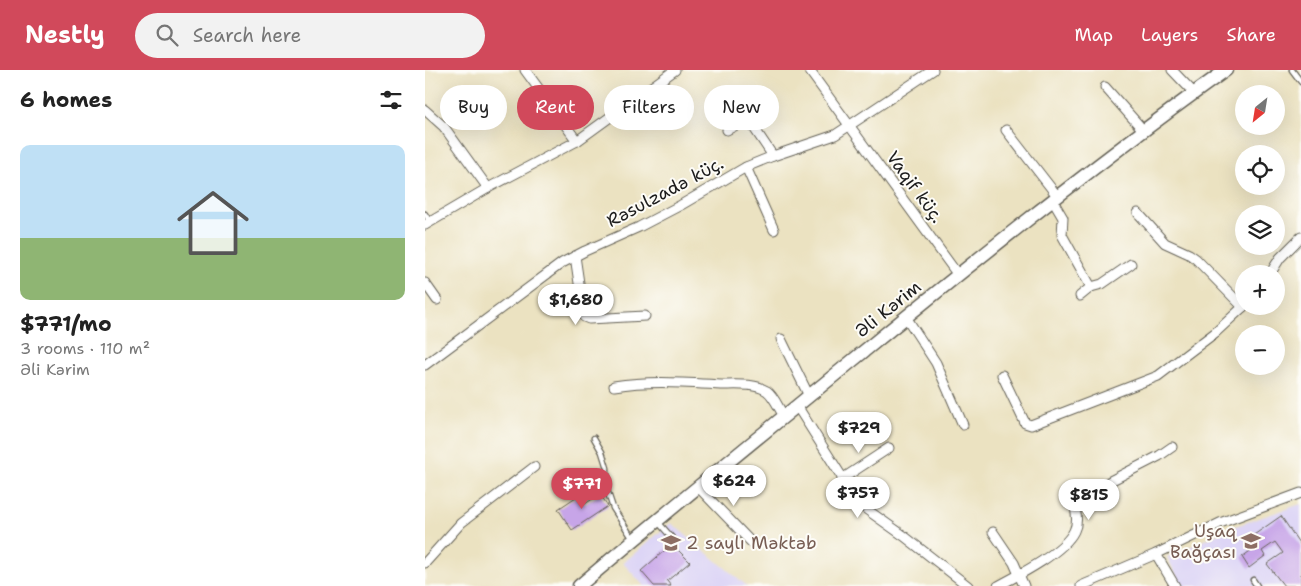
<!DOCTYPE html>
<meta charset="utf-8">
<style>
body{margin:0;font-family:"Shantell Sans",sans-serif;background:#f2f2f2;color:#222;height:100vh;display:flex;flex-direction:column;font-size:19px;white-space:nowrap}
*{box-sizing:border-box;margin:0}
p{font-size:16px;color:#767676}
.icon{flex:none;width:28px;height:28px;fill:none;stroke:currentColor;stroke-width:2;stroke-linecap:round;stroke-linejoin:round}
.map{position:relative;flex:1;overflow:hidden}
.panel{display:flex;flex-direction:column;background:#fff;width:425px}
.panel>*{flex:none}
.banner{position:absolute;left:15px;top:15px;width:475px;height:45px;display:flex;gap:10px}
.needle{width:32px;rotate:210deg}
.tools{position:absolute;left:810px;top:15px;display:grid;gap:10px}
.tools a{display:grid;place-items:center;width:50px;height:50px;border-radius:50%;background:#fff;box-shadow:0 5px 20px #0002;font-size:25px}
.price{position:absolute;translate:-50% -42px;padding:0 11px;border-radius:18px;background:#fff;color:#222;font-size:16px;line-height:32px;filter:drop-shadow(0 1px 2px #0008)}
.price::after{content:'';position:absolute;left:50%;top:30px;width:15px;height:11px;margin-left:-8px;background:inherit;clip-path:polygon(0 0,100% 0,50% 100%)}
.price.on{background:#d1495b;color:#fff}
ul{padding:0;list-style:none}
li{display:grid;align-content:center;gap:10px;height:265px;padding:0 20px}
li span{display:grid;place-items:center;height:155px;border-radius:10px;color:#555}
li>.icon{margin-inline-start:auto}
span .icon{width:90px;height:90px;fill:#fffc;stroke-width:1}
li b{font-size:21px}
h2{display:flex;justify-content:space-between;align-items:center;height:60px;padding:0 20px;font-size:21px}
.pill{padding:0 18px;border-radius:22px;background:#fff;box-shadow:0 5px 20px #0002;font-size:18px;line-height:45px}
.pill.on{background:#d1495b;color:#fff}
header{display:flex;align-items:center;gap:30px;box-sizing:border-box;height:70px;padding:0 25px;background:#d1495b;color:#fff}
header strong{font-size:24px}
nav{display:flex;gap:28px;margin-inline-start:auto;font-size:18px}
.search{width:350px;height:45px;background:#f2f2f2;display:flex;align-items:center;gap:12px;box-sizing:border-box;padding:0 18px;border-radius:28px;color:#767676;font-size:19px}
main{display:flex;flex:1;min-height:0}
.map>svg:first-child{display:block}
.built{fill:#ddd5f6}
.building{fill:#c7a5e8}
.lines{fill:none;stroke-linecap:round;stroke-linejoin:round}
.service-casing{stroke:#646156;stroke-width:7}
.minor-casing{stroke:#646156;stroke-width:11}
.secondary-casing{stroke:#646156;stroke-width:15}
.service{stroke:#fff;stroke-width:4.5}
.minor{stroke:#fff;stroke-width:9}
.secondary{stroke:#fff;stroke-width:12}
.labels{text-anchor:middle;stroke-width:4;stroke-linejoin:round;paint-order:stroke}
.street-label{font-size:18px;fill:#1c1c1c;stroke:#fdfcf7}
.education-label{font-size:18px;fill:#785e54;stroke:#fdfcf7;text-anchor:end}
</style>
<header>
<strong>Nestly</strong>
<div class="search"><svg class="icon" aria-label="search" viewBox="0 0 24 24"><circle cx="10" cy="10" r="6"/><path d="M15 15l6 6"/></svg>Search here</div>
<nav><a>Map</a><a>Layers</a><a>Share</a></nav>
</header>
<main>
<section class="panel">
<h2>6 homes<svg class="icon" aria-label="filters" viewBox="0 0 24 24"><path d="M4 7h16M4 17h16"/><circle cx="9" cy="7" r="2"/><circle cx="15" cy="17" r="2"/></svg></h2>
<ul>
<li><span style="background:linear-gradient(#bfe0f5 60%,#8fb573 0)"><svg class="icon" aria-label="home" viewBox="0 0 24 24"><path d="M3 11l9-7 9 7M6 9v11h12V9"/></svg></span><div><b>$771/mo</b><p>3 rooms · 110 m²</p><p>Əli Kərim</p></div></li>
</ul>
</section>
<div class="map">
<svg width="876" height="516" viewBox="0 0 876 516">
<rect width="100%" height="100%" fill="#fdfcf7"/>
<filter id="ink" filterUnits="userSpaceOnUse"><feTurbulence type="fractalNoise" baseFrequency=".02" numOctaves="2"/><feDisplacementMap in="SourceGraphic" scale="10" xChannelSelector="R" yChannelSelector="G"/><feConvolveMatrix kernelMatrix="1 2 1 2 8 2 1 2 1" color-interpolation-filters="sRGB"/></filter>
<filter id="wash" filterUnits="userSpaceOnUse"><feTurbulence type="fractalNoise" baseFrequency=".0096" numOctaves="4" result="noise"/><feDisplacementMap in="SourceGraphic" scale="20" xChannelSelector="R" yChannelSelector="G"/><feGaussianBlur stdDeviation="1.12" result="paint"/><feColorMatrix in="noise" values="0 0 0 0 0 0 0 0 0 0 0 0 0 0 0 0 0 1.4 0 .05"/><feComposite in="paint" operator="in"/></filter>
<g filter="url(#wash)">
<rect width="100%" height="100%" fill="#ebe2c1"/>
<g class="built">
<polygon points="876,434 876,516 757,516 742,487 811,456"/>
<polygon points="246,453 322,516 219,516 198,493"/>
</g>
<g id="blocks">
<g class="building">
<polygon points="175,424 183,436 147,460 133,439 154,425 160,434"/>
<polygon points="856,446 876,476 876,516 859,516 842,494 858,483 850,472 837,481 840,486 824,498 817,487 832,476 826,467"/>
<polygon points="247,474 265,492 242,511 246,516 229,516 216,501"/>
</g>
</g>
</g>
<g filter="url(#ink)">
<use href="#blocks" fill-opacity="0" stroke="#646156" stroke-width="1"/>
<g class="lines">
<defs>
<g id="service">
<polyline points="867,0 876,12"/>
<polyline points="0,144 5,152"/>
<polyline points="169,368 177,382 182,398 182,420 188,438 208,469"/>
<polyline points="233,452 249,470"/>
<polyline points="828,510 832,516"/>
</g>
<g id="minor">
<polyline points="100,0 152,71"/>
<polyline points="384,0 533,205"/>
<polyline points="747,0 769,23"/>
<polyline points="680,17 719,61"/>
<polyline points="0,40 19,57 63,118"/>
<polyline points="302,60 323,49 348,86"/>
<polyline points="581,60 633,127"/>
<polyline points="321,97 349,160"/>
<polyline points="628,131 638,148 637,165 666,217"/>
<polyline points="713,143 740,173 764,184 771,189 818,237"/>
<polyline points="0,155 63,118 152,71 250,0"/>
<polyline points="150,186 159,247 164,249 220,246"/>
<polyline points="845,204 855,188 876,167"/>
<polyline points="0,213 12,230"/>
<polyline points="655,226 666,217 677,214 706,194"/>
<polyline points="481,247 511,293 538,355"/>
<polyline points="356,269 384,326"/>
<polyline points="0,295 137,193 160,181 214,157 256,135 321,97 348,86 410,65 508,0"/>
<polyline points="577,305 600,353 606,355 733,306 791,262 819,236"/>
<path d="M189,316C225,310 260,313 296,315C310,315 330,313 342,321C349,326 354,339 359,346"/>
<polyline points="372,336 434,434 479,466 543,516"/>
<polyline points="417,409 464,378"/>
<polyline points="273,417 327,473"/>
<polyline points="568,462 589,493 599,516"/>
<polyline points="731,484 750,516"/>
<polyline points="0,493 36,453 109,397"/>
<path d="M573,516C594,505 639,482 649,461C657,445 643,441 658,425L734,386L747,377"/>
<polyline points="656,516 731,484 795,453 876,423"/>
</g>
<path id="secondary" d="M154,516C244,440 336,365 427,291C549,191 673,92 801,0"/>
</defs>
<use href="#service" class="service-casing"/>
<use href="#minor" class="minor-casing"/>
<use href="#secondary" class="secondary-casing"/>
<use href="#service" class="service"/>
<use href="#minor" class="minor"/>
<use href="#secondary" class="secondary"/>
</g>
</g>
<defs>
<symbol id="school-bare" viewBox="-9 -9 18 18"><path d="M0-5L7-2L0 1L-7-2ZM-4 1L0 2.5L4 1V4Q0 6-4 4Z" fill="#8d6e63" stroke="#fdfcf7" stroke-width="2.5" paint-order="stroke"/></symbol>
</defs>
<g fill-rule="evenodd">
<use href="#school-bare" x="812" y="457" width="28" height="28"/>
<use href="#school-bare" x="232" y="459" width="28" height="28"/>
</g>
<g class="labels">
<g class="street-label">
<text transform="translate(490 117) rotate(54)" y="6">Vaqif küç.</text>
<text transform="translate(240 122) rotate(-28)" y="6">Rəsulzadə küç.</text>
<text transform="translate(463 239) rotate(-39)" y="6">Əli Kərim</text>
</g>
<g class="education-label">
<text x="811" y="467">Uşaq<tspan x="811" dy="21">Bağçası</tspan></text>
<text x="261" y="479" text-anchor="start">2 saylı Məktəb</text>
</g>
</g>
</svg>
<div class="tools">
<a><svg class="needle" viewBox="-14 -14 28 28"><path d="M0-13l5 13h-10z" fill="#e53935"/><path d="M0 13l5-13h-10z" fill="#767676"/></svg></a>
<a><svg class="icon" aria-label="locate" viewBox="0 0 24 24"><circle cx="12" cy="12" r="6"/><path d="M12 2v4M12 18v4M2 12h4M18 12h4"/></svg></a>
<a><svg class="icon" aria-label="layers" viewBox="0 0 24 24"><path d="M12 4l9 5-9 5-9-5zM3 14l9 5 9-5"/></svg></a>
<a>+</a>
<a>−</a>
</div>
<b class="price" style="left:151px;top:256px">$1,680</b>
<b class="price" style="left:434px;top:384px">$729</b>
<b class="price" style="left:309px;top:437px">$624</b>
<b class="price on" style="left:157px;top:440px">$771</b>
<b class="price" style="left:433px;top:449px">$757</b>
<b class="price" style="left:664px;top:451px">$815</b>
<div class="banner">
<a class="pill">Buy</a>
<a class="pill on">Rent</a>
<a class="pill">Filters</a>
<a class="pill">New</a>
</div>
</div>
</main>
